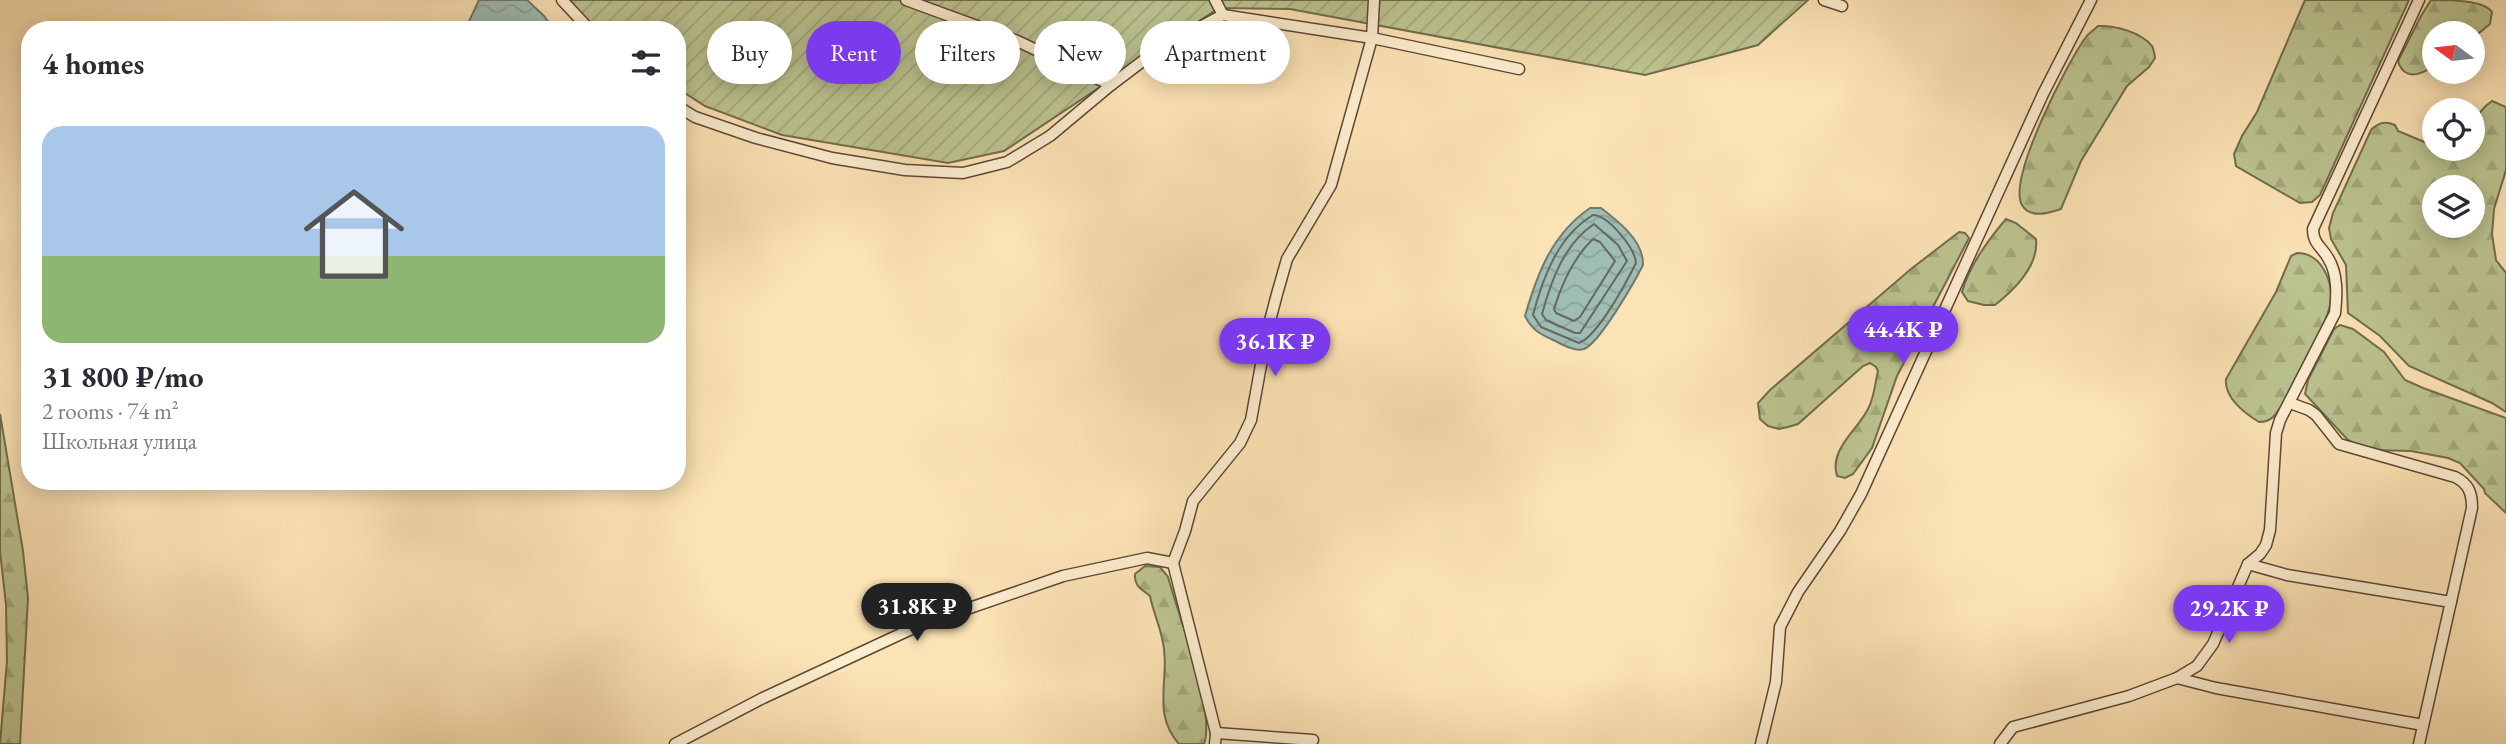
<!DOCTYPE html>
<meta charset="utf-8">
<style>
body{margin:0;font-family:"EB Garamond",serif;background:#f7f7f7;color:#2b2b33;height:100vh;display:flex;flex-direction:column;font-size:26px;white-space:nowrap}
*{box-sizing:border-box;margin:0}
p{font-size:23px;color:#7c7c81}
.icon{flex:none;width:38px;height:38px;fill:none;stroke:currentColor;stroke-width:2;stroke-linecap:round;stroke-linejoin:round}
.map{position:relative;flex:1;overflow:hidden}
.details{position:absolute;left:21px;top:21px;width:665px;height:469px;display:flex;flex-direction:column;background:#fff;border-radius:28px;box-shadow:0 4px 18px #0003}
.details>*{flex:none}
.banner{position:absolute;left:707px;top:21px;width:665px;height:63px;display:flex;gap:14px}
.needle{width:46px;rotate:285deg}
.fabs{position:absolute;left:2422px;top:21px;display:grid;gap:14px}
.fabs a{display:grid;place-items:center;width:63px;height:63px;border-radius:50%;background:#fff;box-shadow:0 4px 18px #0003;font-size:35px}
.price{position:absolute;translate:-50% -60px;padding:0 16px;border-radius:24px;background:#7c3aed;color:#fff;font-size:23px;line-height:46px;filter:drop-shadow(0 2px 4px #0008)}
.price::after{content:'';position:absolute;left:50%;top:42px;width:21px;height:16px;margin-left:-10px;background:inherit;clip-path:polygon(0 0,100% 0,50% 100%)}
.price.current{background:#222;color:#fff}
ul{padding:0;list-style:none}
li{display:grid;align-content:center;gap:14px;height:371px;padding:0 21px}
li+li{border-top:2px solid #e1e1e2}
li span{display:grid;place-items:center;height:217px;border-radius:21px;color:#555}
li>.icon{margin-inline-start:auto}
span .icon{width:126px;height:126px;fill:#fffc;stroke-width:1}
li b{font-size:30px}
h2{display:flex;justify-content:space-between;align-items:center;height:84px;padding:0 21px;font-size:30px}
.chip{padding:0 24px;border-radius:32px;background:#fff;box-shadow:0 4px 18px #0003;font-size:24px;line-height:63px}
.chip.current{background:#7c3aed;color:#fff}
.map>svg:first-child{display:block}
.forest{fill:url(#forest-firs);stroke:#726c4e;stroke-width:2;fill-rule:evenodd}
.garden{fill:url(#garden-furrows);stroke:#726c4e;stroke-width:2}
.water{fill:url(#water-waves);stroke:#707970;stroke-width:2}
.lines{fill:none;stroke-linecap:round;stroke-linejoin:round}
.shore{stroke:#646860;stroke-width:2}
.minor-casing{stroke:#5d4736;stroke-width:13}
.minor{stroke:#fdedcf;stroke-width:10}
</style>
<div class="map">
<svg width="2506" height="744" viewBox="0 0 2506 744">
<defs>
<pattern id="forest-firs" width="22" height="20" patternUnits="userSpaceOnUse" patternTransform="scale(1.75)"><rect width="22" height="20" fill="#bcc490"/><path d="M5 1l3.5 6h-7zM16 11l3.5 6h-7z" fill="#a2a87b"/></pattern>
<pattern id="garden-furrows" width="10" height="10" patternUnits="userSpaceOnUse" patternTransform="scale(1.75)"><rect width="10" height="10" fill="#bcc490"/><path d="M-1 1l2-2M0 10L10 0M9 11l2-2" fill="none" stroke="#a2a87b"/></pattern>
<pattern id="water-waves" width="16" height="10" patternUnits="userSpaceOnUse" patternTransform="scale(1.75)"><rect width="16" height="10" fill="#a0bdb4"/><path d="M0 5q4-4 8 0t8 0" fill="none" stroke="#8aa299"/></pattern>
</defs>
<rect width="100%" height="100%" fill="#fce3b5"/>
<filter id="stains"><feTurbulence type="fractalNoise" baseFrequency=".00286" numOctaves="4"/><feColorMatrix values="0 0 0 0 .2 0 0 0 0 .09 0 0 0 0 .02 0 0 0 .5 -.17"/></filter>
<radialGradient id="worn" r=".72"><stop offset=".6" stop-color="#630" stop-opacity="0"/><stop offset="1" stop-color="#630" stop-opacity=".3"/></radialGradient>
<g class="forest">
<polygon points="2305,0 2409,0 2320,195 2312,202 2300,203 2236,166 2234,154 2242,136 2257,112"/>
<path d="M2431,0C2449,0 2484,0 2492,12L2490,24L2473,38V33H2434V66C2421,75 2404,81 2398,61L2421,16Z"/>
<path d="M2098,26C2114,25 2141,32 2152,46C2153,47 2155,56 2155,58L2149,67L2127,86L2081,161L2061,209C2049,213 2030,219 2022,205C2007,179 2068,61 2086,37C2089,33 2094,30 2098,26Z"/>
<path d="M2492,101L2506,107V170L2494,209L2492,234L2496,260L2506,273V412L2492,403L2409,366L2380,336L2348,313L2346,265L2331,239L2329,228L2333,213L2371,130C2379,122 2385,121 2395,125L2398,131L2434,146V149H2473C2473,127 2473,114 2492,101ZM2434,187H2473V226H2434Z"/>
<path d="M2006,219L2016,223L2036,239C2039,266 2014,290 1995,305H1984L1968,301L1962,292C1969,266 1988,240 2006,219Z"/>
<path d="M1959,232L1965,233L1969,238L1897,376L1872,448L1853,474L1845,478L1837,476C1829,449 1857,431 1868,409C1874,398 1875,384 1878,371L1876,367L1870,363L1863,366L1798,424L1788,427L1779,429L1768,426L1760,419L1758,403L1770,390L1911,269Z"/>
<path d="M2297,253C2322,253 2334,282 2330,305C2327,323 2286,404 2273,417C2269,421 2265,422 2259,422C2244,413 2224,397 2226,379L2276,292L2291,256Z"/>
<polygon points="2340,325 2353,329 2384,352 2405,380 2423,388 2506,418 2506,513 2485,493 2484,489 2460,463 2448,458 2411,451 2374,450 2356,445 2347,439 2305,394 2308,380 2334,329"/>
<polygon points="0,414 23,551 28,598 20,744 0,744 7,661 6,605 0,551"/>
<path d="M1145,566L1160,567L1168,577C1178,614 1216,712 1204,744H1179C1150,712 1172,675 1162,638C1159,624 1153,611 1150,596C1142,589 1134,587 1135,574Z"/>
</g>
<polygon class="garden" points="568,0 1808,0 1758,45 1645,75 1290,9 1219,8 1004,151 948,163 782,135 705,106 677,88 677,30 593,30"/>
<g class="water">
<polygon points="479,0 527,0 544,16 554,30 465,30"/>
<path d="M1590,208H1601C1618,221 1644,241 1643,265C1635,281 1599,344 1584,349C1574,352 1562,344 1553,340C1540,334 1532,330 1525,316C1537,274 1552,234 1590,208Z"/>
</g>
<g class="lines">
<g class="shore">
<path d="M1593,215C1608,215 1635,248 1636,263C1627,281 1598,336 1579,343L1541,327L1533,315C1543,277 1558,236 1593,215Z"/>
<path d="M1594,224L1618,245L1627,261L1580,333H1575L1546,320L1542,314C1551,281 1564,244 1594,224Z"/>
<path d="M1593,239L1600,242L1615,261L1580,317L1574,321L1556,313L1554,309C1562,283 1573,258 1593,239Z"/>
</g>
<defs>
<g id="minor">
<polyline points="562,0 590,30"/>
<polyline points="906,0 1015,40 1111,85"/>
<polyline points="1215,0 1223,15"/>
<polyline points="1824,0 1842,6"/>
<polyline points="677,106 695,117 756,138 832,158 905,170 963,173 1007,162 1050,136 1111,85 1160,48 1223,15 1372,38 1519,69"/>
<path d="M2290,403L2309,410L2316,415L2339,444L2455,477C2469,484 2472,493 2472,508L2419,744"/>
<polyline points="2248,564 2287,575 2451,602"/>
<polyline points="2177,678 2216,688 2423,725"/>
<polyline points="1216,733 1313,740"/>
<polyline points="675,744 763,698 920,625 1063,576 1147,558 1173,563"/>
<polyline points="1215,744 1216,733 1173,563 1185,531 1193,501 1240,443 1251,420 1267,332 1277,294 1287,259 1331,185 1372,38 1374,0"/>
<polyline points="1761,744 1776,682 1780,627 1798,592 1840,531 1861,494 2043,94 2091,0"/>
<path d="M2000,744L2013,727L2129,696L2177,678L2197,666L2213,644L2248,564L2260,554L2266,545L2270,530L2276,433L2280,420L2335,313C2337,295 2338,274 2328,258C2322,247 2313,244 2313,229L2419,0"/>
</g>
</defs>
<use href="#minor" class="minor-casing"/>
<use href="#minor" class="minor"/>
</g>
<rect width="100%" height="100%" filter="url(#stains)"/>
<rect width="100%" height="100%" fill="url(#worn)"/>
</svg>
<div class="fabs">
<a><svg class="needle" viewBox="-14 -14 28 28"><path d="M0-13l5 13h-10z" fill="#e53935"/><path d="M0 13l5-13h-10z" fill="#7c7c81"/></svg></a>
<a><svg class="icon" aria-label="locate" viewBox="0 0 24 24"><circle cx="12" cy="12" r="6"/><path d="M12 2v4M12 18v4M2 12h4M18 12h4"/></svg></a>
<a><svg class="icon" aria-label="layers" viewBox="0 0 24 24"><path d="M12 4l9 5-9 5-9-5zM3 14l9 5 9-5"/></svg></a>
</div>
<b class="price" style="left:1903px;top:366px">44.4K ₽</b>
<b class="price" style="left:1275px;top:378px">36.1K ₽</b>
<b class="price current" style="left:917px;top:643px">31.8K ₽</b>
<b class="price" style="left:2229px;top:645px">29.2K ₽</b>
<div class="banner">
<a class="chip">Buy</a>
<a class="chip current">Rent</a>
<a class="chip">Filters</a>
<a class="chip">New</a>
<a class="chip">Apartment</a>
</div>
<section class="details">
<h2>4 homes<svg class="icon" aria-label="filters" viewBox="0 0 24 24"><path d="M4 7h16M4 17h16"/><circle cx="9" cy="7" r="2"/><circle cx="15" cy="17" r="2"/></svg></h2>
<ul>
<li><span style="background:linear-gradient(#a9c7e8 60%,#8fb573 0)"><svg class="icon" aria-label="home" viewBox="0 0 24 24"><path d="M3 11l9-7 9 7M6 9v11h12V9"/></svg></span><div><b>31 800 ₽/mo</b><p>2 rooms · 74 m²</p><p>Школьная улица</p></div></li>
</ul>
</section>
</div>
